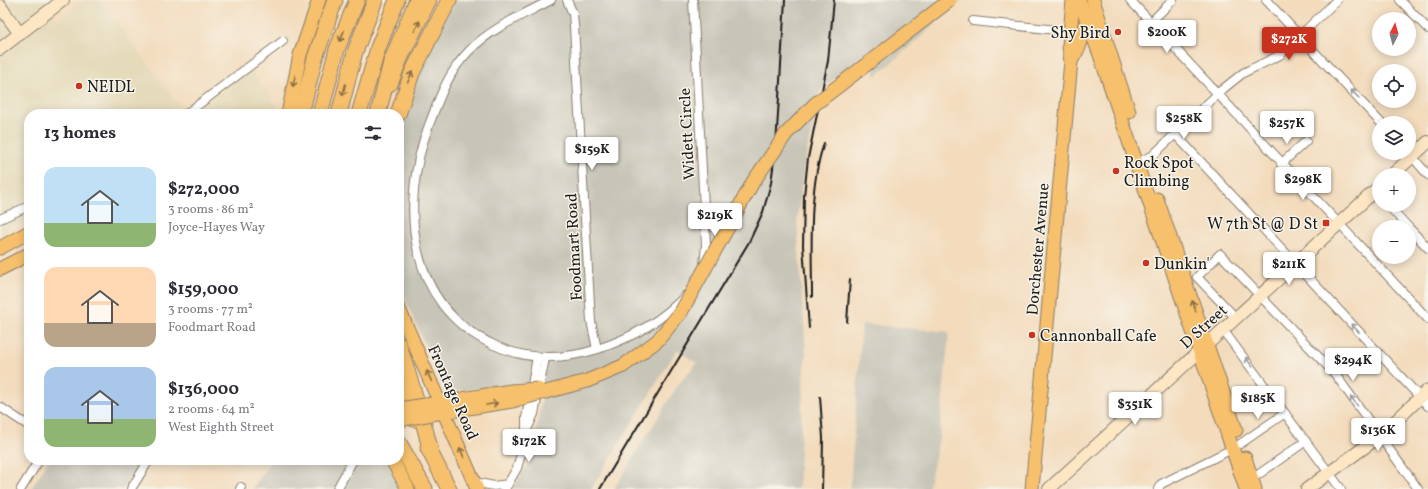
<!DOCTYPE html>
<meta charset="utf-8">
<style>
body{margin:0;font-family:Vollkorn,serif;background:#f7f7f7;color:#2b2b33;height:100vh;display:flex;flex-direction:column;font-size:15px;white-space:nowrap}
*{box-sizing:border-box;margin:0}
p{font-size:13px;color:#7c7c81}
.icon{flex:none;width:22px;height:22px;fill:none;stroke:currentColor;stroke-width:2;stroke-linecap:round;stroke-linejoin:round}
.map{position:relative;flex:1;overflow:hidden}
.sheet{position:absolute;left:24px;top:109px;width:380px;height:356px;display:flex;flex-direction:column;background:#fff;border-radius:16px;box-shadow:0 2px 10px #0003}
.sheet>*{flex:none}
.needle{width:26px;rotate:6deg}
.fabs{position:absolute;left:1372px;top:12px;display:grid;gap:8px}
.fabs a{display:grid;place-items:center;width:44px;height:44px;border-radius:50%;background:#fff;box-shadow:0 2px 10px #0003;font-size:20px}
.price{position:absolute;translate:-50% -34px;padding:0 9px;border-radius:4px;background:#fff;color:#222;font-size:13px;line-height:26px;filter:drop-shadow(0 1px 2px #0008)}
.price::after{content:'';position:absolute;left:50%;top:24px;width:12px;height:9px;margin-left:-6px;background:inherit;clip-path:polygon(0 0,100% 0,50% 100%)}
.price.on{background:#c8321e;color:#fff}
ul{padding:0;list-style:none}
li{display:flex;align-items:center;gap:12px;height:100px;padding:0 20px}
li span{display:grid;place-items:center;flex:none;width:112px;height:80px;border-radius:12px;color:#555}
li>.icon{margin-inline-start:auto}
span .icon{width:48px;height:48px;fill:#fffc;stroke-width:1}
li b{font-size:17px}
h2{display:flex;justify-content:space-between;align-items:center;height:48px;padding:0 20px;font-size:17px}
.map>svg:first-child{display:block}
.built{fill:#e5daba}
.industrial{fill:#c7c4b8}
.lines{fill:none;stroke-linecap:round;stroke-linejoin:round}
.street-casing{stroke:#887c6c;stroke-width:10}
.secondary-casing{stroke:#887c6c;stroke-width:14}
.primary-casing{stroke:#887c6c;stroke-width:15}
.highway-casing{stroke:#887c6c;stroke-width:17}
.street{stroke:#fff;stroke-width:8}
.secondary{stroke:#fce6c4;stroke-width:12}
.primary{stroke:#f7c06c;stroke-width:13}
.highway{stroke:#f7c06c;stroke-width:15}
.rail{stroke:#1c1c1c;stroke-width:2}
.primary-bridge-casing{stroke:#887c6c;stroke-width:15;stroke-linecap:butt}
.primary-bridge{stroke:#f7c06c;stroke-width:13}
.oneway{stroke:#8a6e44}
.oneway2{stroke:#999}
.poi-dot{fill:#c8321e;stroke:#f7f3e8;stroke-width:1.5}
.labels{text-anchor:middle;stroke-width:3;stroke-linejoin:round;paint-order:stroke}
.poi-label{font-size:16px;fill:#1c1c1c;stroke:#f7f3e8;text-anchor:start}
.street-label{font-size:16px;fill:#1c1c1c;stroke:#f7f3e8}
</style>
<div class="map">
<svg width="1428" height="489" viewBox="0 0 1428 489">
<rect width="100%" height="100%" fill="#f7f3e8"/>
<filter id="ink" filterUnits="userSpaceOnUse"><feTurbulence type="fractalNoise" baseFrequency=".025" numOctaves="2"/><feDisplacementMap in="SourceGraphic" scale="8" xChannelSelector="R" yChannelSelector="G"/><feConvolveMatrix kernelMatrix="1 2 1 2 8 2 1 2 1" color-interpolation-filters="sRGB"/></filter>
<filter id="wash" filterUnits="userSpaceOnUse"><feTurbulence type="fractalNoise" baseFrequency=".012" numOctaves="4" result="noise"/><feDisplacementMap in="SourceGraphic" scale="16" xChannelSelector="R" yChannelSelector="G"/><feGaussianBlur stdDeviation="0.9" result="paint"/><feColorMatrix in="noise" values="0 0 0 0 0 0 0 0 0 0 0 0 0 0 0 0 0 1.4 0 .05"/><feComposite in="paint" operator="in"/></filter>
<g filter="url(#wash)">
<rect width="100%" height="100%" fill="#f3dbbc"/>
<polygon class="built" points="0,0 41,0 57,20 85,0 99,0 183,110 246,64 279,109 278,114 29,114 29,218 0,233"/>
<g class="industrial">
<polygon points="455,0 962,0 876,76 868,53 820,90 804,165 797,221 806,355 804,367 798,489 614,489 678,385 697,363 677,350 591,489 512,489 532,458 541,403 547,382 516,384 452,391 441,381 399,285 399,133 403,110 423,61"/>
<polygon points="862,324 949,332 939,438 928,489 850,488"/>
<polygon points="49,460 141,460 123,489 31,489"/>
<polygon points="271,460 386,460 403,489 253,489"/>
</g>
</g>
<g filter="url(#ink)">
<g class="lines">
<defs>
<g id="street">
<path d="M551,0C523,15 491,28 469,51C448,72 439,99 429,125C399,204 407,306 494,345C528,361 563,360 598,349C631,338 662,321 686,295"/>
<polyline points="567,0 573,14 574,26 591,321 597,349"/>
<polyline points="693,0 706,245 704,265"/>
<polyline points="1130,0 1428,319"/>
<polyline points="1266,0 1381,123"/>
<polyline points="1400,0 1428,29"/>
<polyline points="973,21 1075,32"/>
<polyline points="1151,22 1173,0"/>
<polyline points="186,114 283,41"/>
<polyline points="1175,134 1428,406"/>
<polyline points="1409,153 1428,175"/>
<polyline points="1136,163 1152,156 1223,89 1243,73 1280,55 1337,0"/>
<polyline points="1281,164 1306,141"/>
<polyline points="1388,205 1408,227"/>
<polyline points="0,219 29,206"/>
<polyline points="1409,228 1428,248"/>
<polyline points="1236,318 1197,277 1220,254 1335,374 1418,489"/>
<polyline points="1223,330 1341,489"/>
<polyline points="0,407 29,426"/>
<polyline points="526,432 534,414 545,358"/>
<polyline points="1240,444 1285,413"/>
<polyline points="1252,479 1306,441"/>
<polyline points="474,482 494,486 508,484"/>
<polyline points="21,489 39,460"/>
<polyline points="131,489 149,460"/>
<polyline points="240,489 241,487"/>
<polyline points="337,489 353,460"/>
<polyline points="505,489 517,468 522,451 526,432 526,418 537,357"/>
<polyline points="1158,489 1161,484 1232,449"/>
</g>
<g id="secondary">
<polyline points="0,6 20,34"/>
<polyline points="0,49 63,0"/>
<polyline points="1392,175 1428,142"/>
<polyline points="1049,489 1379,187"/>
<polyline points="1307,489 1380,436 1428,390"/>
</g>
<g id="primary">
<polyline points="1079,0 1099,52 1246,489"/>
<polyline points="1093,0 1129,112"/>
<polyline points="1071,61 1079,47 1088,18"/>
<polyline points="391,84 401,59 430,0"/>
<polyline points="288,114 300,55 319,0"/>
<polyline points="1157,199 1236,430"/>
<polyline points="0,248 29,232"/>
<polyline points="0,269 29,254"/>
<polyline points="399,309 477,489"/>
<polyline points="432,404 511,391"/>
<polyline points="437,413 512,401"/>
<polyline points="1245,458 1255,489"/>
<polyline points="392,460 408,489"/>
<polyline points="1032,489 1071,61 1069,46 1073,0"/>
</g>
<g id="highway">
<polyline points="301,114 315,58 335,0"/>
<polyline points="320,114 337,49 357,0"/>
<polyline points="339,114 355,52 375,0"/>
<polyline points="359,114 378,48 397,0"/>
<polyline points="378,114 391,62 417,0"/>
<polyline points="398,114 412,73 449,0"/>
<polyline points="399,345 423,421 432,456"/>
<polyline points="399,390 414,419"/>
<polyline points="399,443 425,489"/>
<polyline points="428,448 449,489"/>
</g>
</defs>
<use href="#street" class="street-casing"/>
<use href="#secondary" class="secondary-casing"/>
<use href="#primary" class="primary-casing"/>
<use href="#highway" class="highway-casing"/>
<use href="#street" class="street"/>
<use href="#secondary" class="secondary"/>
<use href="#primary" class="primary"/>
<use href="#highway" class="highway"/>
<g class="rail">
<path d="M812,297C812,249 808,189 824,143"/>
<polyline points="847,322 850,279"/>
<polyline points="809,328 803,246 804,196 808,158 828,61 834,0"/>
<polyline points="820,397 823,438 822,489"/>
<polyline points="600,489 749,242 763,212 771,183 776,146 785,0"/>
</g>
<defs>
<g id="primary-bridge">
<polyline points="511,391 538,389"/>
<polyline points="512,401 587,381 623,366 657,341 681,312 753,182 786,134 815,104 950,0"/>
<polyline points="399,409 432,404"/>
<polyline points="399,420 437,413"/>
</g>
</defs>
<use href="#primary-bridge" class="primary-bridge-casing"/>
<use href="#primary-bridge" class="primary-bridge"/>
</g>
<defs><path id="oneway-shaft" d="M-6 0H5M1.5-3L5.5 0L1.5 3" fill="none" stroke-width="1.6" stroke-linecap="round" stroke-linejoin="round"/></defs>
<g class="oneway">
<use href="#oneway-shaft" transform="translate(417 26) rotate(-63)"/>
<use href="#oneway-shaft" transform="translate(342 36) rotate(111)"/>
<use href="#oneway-shaft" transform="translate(410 77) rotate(-68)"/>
<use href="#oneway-shaft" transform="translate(294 81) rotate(102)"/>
<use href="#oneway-shaft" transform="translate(344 90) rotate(104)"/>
<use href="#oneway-shaft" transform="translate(1194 306) rotate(-109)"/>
<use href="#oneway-shaft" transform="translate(429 376) rotate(-114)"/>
<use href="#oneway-shaft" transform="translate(492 404) rotate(-9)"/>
<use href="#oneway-shaft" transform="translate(462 453) rotate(-113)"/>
</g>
<g class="oneway2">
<use href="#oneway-shaft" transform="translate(1355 94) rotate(-133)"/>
<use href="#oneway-shaft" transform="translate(1355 328) rotate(-133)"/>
<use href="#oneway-shaft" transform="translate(1249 362) rotate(-127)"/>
<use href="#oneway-shaft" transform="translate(1354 401) rotate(-126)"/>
</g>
</g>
<g class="poi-dot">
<circle cx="1118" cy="32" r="4"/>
<circle cx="79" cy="86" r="4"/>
<circle cx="1116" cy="171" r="4"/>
<rect x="1322" y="219" width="8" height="8" rx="2"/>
<circle cx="1146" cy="263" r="4"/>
<circle cx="1032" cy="335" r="4"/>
</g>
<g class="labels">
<g class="poi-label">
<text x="1110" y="38" text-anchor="end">Shy Bird</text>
<text x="87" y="92">NEIDL</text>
<text x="1124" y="168">Rock Spot<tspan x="1124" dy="18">Climbing</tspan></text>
<text x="1318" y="229" text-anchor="end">W 7th St @ D St</text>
<text x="1154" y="269">Dunkin'</text>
<text x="1040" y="341">Cannonball Cafe</text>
</g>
<g class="street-label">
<text transform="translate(686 134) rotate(-93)" y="6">Widett Circle</text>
<text transform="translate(573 247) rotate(-93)" y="6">Foodmart Road</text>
<text transform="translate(1037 249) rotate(-85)" y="6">Dorchester Avenue</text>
<text transform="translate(1203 326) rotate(-42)" y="6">D Street</text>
<text transform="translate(454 392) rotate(66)" y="6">Frontage Road</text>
</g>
</g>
</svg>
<div class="fabs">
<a><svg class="needle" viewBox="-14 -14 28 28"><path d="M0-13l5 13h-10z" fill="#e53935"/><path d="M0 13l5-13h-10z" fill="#7c7c81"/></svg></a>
<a><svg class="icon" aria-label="locate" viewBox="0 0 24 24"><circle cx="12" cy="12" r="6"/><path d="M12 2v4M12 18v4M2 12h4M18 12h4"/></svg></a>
<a><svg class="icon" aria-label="layers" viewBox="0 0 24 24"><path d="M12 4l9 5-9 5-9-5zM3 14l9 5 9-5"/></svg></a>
<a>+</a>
<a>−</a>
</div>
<b class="price" style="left:1167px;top:54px">$200K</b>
<b class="price on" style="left:1289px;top:61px">$272K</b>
<b class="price" style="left:1184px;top:140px">$258K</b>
<b class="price" style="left:1287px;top:145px">$257K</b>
<b class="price" style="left:592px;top:171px">$159K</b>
<b class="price" style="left:1303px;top:201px">$298K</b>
<b class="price" style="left:715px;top:237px">$219K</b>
<b class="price" style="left:1289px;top:286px">$211K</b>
<b class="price" style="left:1353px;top:382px">$294K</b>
<b class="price" style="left:1258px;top:420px">$185K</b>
<b class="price" style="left:1135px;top:426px">$351K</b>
<b class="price" style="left:1378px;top:452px">$136K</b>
<b class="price" style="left:529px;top:463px">$172K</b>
<section class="sheet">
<h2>13 homes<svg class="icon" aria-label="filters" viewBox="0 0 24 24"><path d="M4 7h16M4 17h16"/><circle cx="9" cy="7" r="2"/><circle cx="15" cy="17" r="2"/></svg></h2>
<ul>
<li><span style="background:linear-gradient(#bfe0f5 70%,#8fb573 0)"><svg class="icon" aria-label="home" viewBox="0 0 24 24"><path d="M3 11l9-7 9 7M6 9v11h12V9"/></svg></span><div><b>$272,000</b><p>3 rooms · 86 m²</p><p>Joyce-Hayes Way</p></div></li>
<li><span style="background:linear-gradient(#ffd9b3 70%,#b9a48a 0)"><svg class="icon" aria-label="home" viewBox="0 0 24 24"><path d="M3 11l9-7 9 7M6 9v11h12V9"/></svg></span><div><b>$159,000</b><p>3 rooms · 77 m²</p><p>Foodmart Road</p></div></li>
<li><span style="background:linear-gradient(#a9c7e8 65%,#8fb573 0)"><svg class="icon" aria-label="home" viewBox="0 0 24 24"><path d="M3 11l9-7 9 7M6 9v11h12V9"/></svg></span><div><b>$136,000</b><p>2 rooms · 64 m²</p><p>West Eighth Street</p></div></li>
</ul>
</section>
</div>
